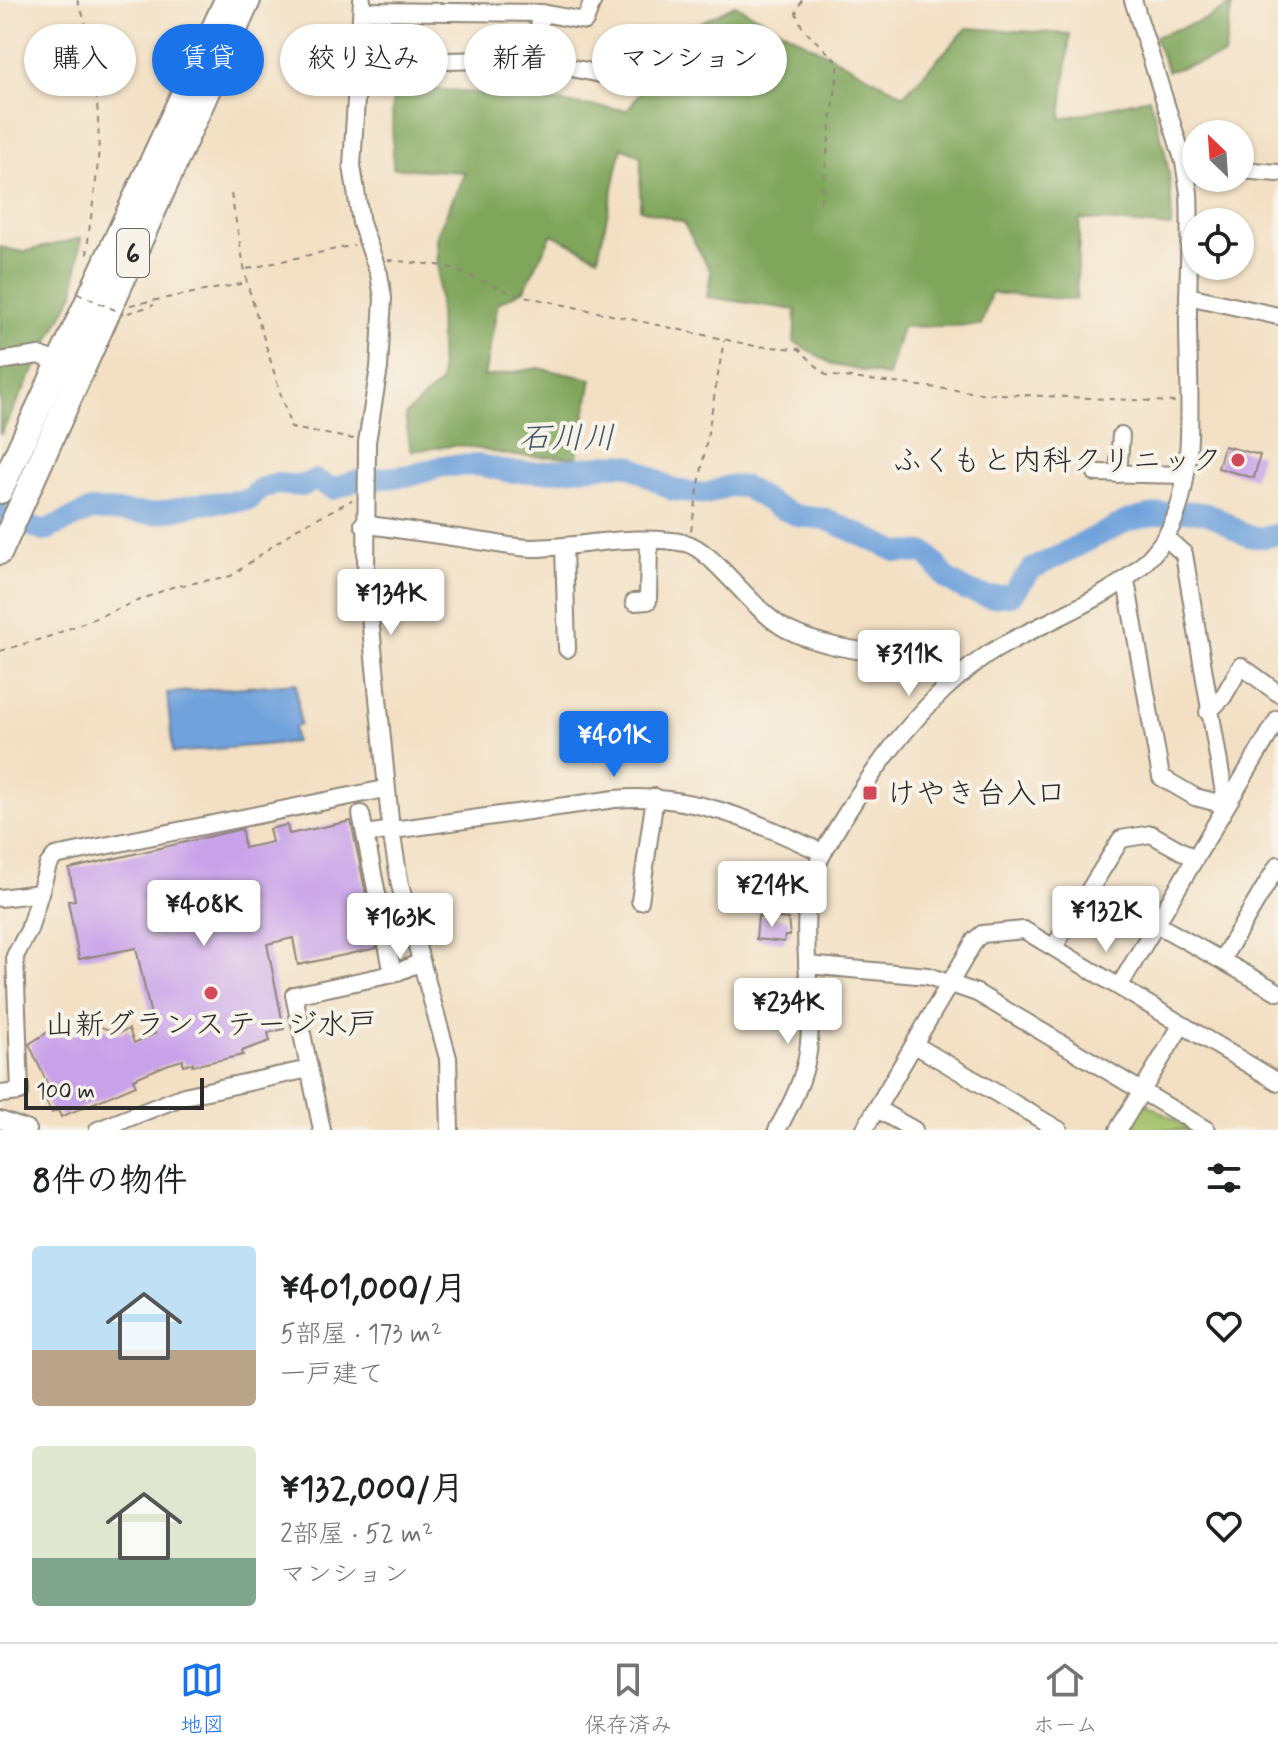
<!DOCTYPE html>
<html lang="ja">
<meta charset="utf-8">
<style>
body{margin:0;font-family:Mynerve,"Klee One",sans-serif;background:#f2f2f2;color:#202124;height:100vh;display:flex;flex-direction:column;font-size:30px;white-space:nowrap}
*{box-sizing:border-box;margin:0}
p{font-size:26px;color:#757577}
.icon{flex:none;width:44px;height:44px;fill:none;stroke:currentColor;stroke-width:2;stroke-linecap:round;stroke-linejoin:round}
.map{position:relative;height:1130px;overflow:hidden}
.sheet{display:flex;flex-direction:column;background:#fff;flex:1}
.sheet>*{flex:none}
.banner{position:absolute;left:24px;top:24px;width:800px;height:72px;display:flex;gap:16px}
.needle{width:52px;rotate:335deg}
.controls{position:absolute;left:1182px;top:120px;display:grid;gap:16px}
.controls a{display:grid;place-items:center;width:72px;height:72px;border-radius:50%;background:#fff;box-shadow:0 2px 6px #0004;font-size:40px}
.scale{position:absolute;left:24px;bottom:20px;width:180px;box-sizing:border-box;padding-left:8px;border:4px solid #2b2b2b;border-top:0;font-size:22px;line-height:28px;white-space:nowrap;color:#2b2b2b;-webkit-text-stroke:6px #f7f3e8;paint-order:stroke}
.price{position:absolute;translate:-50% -68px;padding:0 18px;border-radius:8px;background:#fff;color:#222;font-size:26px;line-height:52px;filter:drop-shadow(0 2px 4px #0008)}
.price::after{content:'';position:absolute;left:50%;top:48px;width:24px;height:18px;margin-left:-12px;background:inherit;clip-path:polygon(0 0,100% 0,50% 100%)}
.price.selected{background:#1a73e8;color:#fff}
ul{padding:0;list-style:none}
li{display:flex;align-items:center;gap:24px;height:200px;padding:0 32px}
li span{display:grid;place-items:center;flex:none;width:224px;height:160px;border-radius:8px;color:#555}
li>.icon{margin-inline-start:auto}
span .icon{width:96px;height:96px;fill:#fffc;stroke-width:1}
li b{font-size:34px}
h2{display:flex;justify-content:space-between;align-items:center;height:96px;padding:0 32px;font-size:34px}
.tag{padding:0 28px;border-radius:36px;background:#fff;box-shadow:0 2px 6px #0004;font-size:28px;line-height:72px}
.tag.selected{background:#1a73e8;color:#fff}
.tab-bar{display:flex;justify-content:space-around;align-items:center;height:112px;border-top:2px solid #e0e0e0;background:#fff;font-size:22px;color:#757577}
.tab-bar a{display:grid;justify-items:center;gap:4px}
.tab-bar .selected{color:#1a73e8}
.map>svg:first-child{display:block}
.green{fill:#a1bf68;stroke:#66754a;stroke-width:2}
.forest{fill:#80a65c;stroke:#566844;stroke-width:2}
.water{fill:#6fa2db;stroke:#4d6683;stroke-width:2}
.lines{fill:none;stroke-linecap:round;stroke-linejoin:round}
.river{stroke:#6fa2db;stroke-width:22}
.building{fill:#c9a3e9}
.minor-casing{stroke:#8f8678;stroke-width:20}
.highway-casing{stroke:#8f8678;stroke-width:28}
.path{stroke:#8f8678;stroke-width:2;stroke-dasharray:6 6;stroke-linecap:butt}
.minor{stroke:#fff;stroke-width:16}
.highway{stroke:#fff;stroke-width:24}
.path-bridge{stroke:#8f8678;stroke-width:2;stroke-dasharray:6 6;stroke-linecap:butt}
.poi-dot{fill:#d1495b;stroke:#f7f3e8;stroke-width:3}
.labels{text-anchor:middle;stroke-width:8;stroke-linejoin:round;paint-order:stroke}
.shield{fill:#f7f3e8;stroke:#686764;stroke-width:2}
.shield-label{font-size:28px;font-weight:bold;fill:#2b2b2b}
.poi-label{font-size:30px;fill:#2b2b2b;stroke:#f7f3e8;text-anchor:end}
.water-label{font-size:32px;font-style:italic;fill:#435569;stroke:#f7f3e8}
</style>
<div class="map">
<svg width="1278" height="1130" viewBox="0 0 1278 1130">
<rect width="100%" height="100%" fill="#f7f3e8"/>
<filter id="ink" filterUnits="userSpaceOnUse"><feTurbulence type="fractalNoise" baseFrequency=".0125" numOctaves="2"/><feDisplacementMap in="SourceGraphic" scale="16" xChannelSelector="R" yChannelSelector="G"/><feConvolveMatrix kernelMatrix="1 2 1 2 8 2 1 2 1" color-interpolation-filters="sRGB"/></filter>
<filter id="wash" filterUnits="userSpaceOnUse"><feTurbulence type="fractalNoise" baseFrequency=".006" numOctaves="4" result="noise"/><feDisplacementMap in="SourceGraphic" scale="32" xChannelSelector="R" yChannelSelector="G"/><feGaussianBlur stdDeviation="1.8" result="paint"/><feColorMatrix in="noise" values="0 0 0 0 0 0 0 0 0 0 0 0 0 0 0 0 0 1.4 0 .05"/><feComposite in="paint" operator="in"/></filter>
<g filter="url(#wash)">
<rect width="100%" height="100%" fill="#f3e0c4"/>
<polygon class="green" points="1148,1104 1192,1130 1125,1130 1140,1105"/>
<g class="forest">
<polygon points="1232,4 1224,56 1168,71 1154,37 1206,19"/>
<path d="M735,5L904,95L967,28L1070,34L1061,119L1149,98C1165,144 1173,178 1171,227L1080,219L1076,300L991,293L981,325L902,327L888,376L834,365L794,342L796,310L707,297L711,272L683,222L640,209L641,156L622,147L598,257L552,234L524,290L498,303L484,377L538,368L592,379L577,457L515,456L459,445L411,451L405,415L441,382L437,234L465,172L393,168L392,84L628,110L681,32Z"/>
<polygon points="81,238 74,293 0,435 0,247 23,252"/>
</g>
<polygon class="water" points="296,683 300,725 294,727 295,742 173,753 167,693"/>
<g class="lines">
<path class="river" d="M0,513L44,531L91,510L152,514L200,504L249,500L260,489L276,484L302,486L315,480L333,489L355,481L413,475L443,466L480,465L510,472H542L620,464L631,466L673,490L707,494L728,486L745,487L777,507L798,516L826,519L898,552L926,553L947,579L965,590L989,597L1011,595L1032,569L1127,521C1151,515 1192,505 1215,517C1241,530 1244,544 1278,534"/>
</g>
<g id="blocks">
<g class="building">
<polygon points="1224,446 1260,455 1254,478 1218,468"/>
<polygon points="351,821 377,948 298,965 293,938 267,944 284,1029 268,1033 270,1041 242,1051 243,1055 192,1066 193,1063 183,1065 183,1060 169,1064 133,1079 136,1085 61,1117 58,1110 52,1113 45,1100 53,1096 29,1044 64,1022 70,1035 92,1024 118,1033 129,1029 134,1043 155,1034 136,948 79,959 68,901 75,900 69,869 242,829 244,848 272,842 269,829 287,825 289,834"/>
<polygon points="758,916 788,919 790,936 785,936 784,942 756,939"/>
</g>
</g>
</g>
<g filter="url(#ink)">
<use href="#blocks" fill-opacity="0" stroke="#8f8678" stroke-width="2"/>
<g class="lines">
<defs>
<g id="minor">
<polyline points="362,0 352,166 361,223 379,274 383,298 379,368 367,442 366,576 391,830 400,885 448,1058 450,1130"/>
<polyline points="362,11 542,13"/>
<polyline points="361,63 530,59 619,78"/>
<polyline points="525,86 542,13 585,21 593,0"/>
<polyline points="1240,170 1278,173"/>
<polyline points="1188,296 1278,316"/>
<polyline points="0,361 39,355 61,364"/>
<polyline points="1096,473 1185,475"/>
<polyline points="1118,474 1121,435"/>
<path d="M363,524C402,530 440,535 478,541C496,543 515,548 533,548C583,547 635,533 685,543C713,549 752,611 786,629C840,657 908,650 963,674"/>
<polyline points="564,546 567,649"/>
<polyline points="1126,581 1161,777 1195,797 1226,805 1184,554 1165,537"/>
<polyline points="634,602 648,601 649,540"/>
<polyline points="1208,712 1223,697 1241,666 1278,693"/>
<polyline points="361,814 393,974"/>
<path d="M365,834L615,799C691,792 755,821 823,853"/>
<polyline points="0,898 40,893"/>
<polyline points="640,901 655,797"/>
<polyline points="1158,925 1278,992"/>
<polyline points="1054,947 1121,839 1151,834 1194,858"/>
<polyline points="1222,959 1278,865"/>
<polyline points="807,965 928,976 977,993 1207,1130"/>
<polyline points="1120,985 1278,719"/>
<polyline points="915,1045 1059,1130"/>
<polyline points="0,1094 20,1092 15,956 29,930 48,865 55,856 385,789"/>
<polyline points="877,1109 914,1130"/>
<polyline points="0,1120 28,1130"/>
<polyline points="98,1130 184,1096 309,1069"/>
<polyline points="322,1130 294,995 393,974 421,962"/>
<path d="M777,1130C791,1105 804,1080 808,1052C817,984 789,912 825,849C865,779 919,701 987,655C1047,616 1127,599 1166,536C1200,482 1187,377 1188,314C1188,274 1191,234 1189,193L1184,162L1133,0"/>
<polyline points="864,1130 975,940 982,934 1024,930 1278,1082"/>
<polyline points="1118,1130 1181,1026"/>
</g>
<g id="highway">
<polyline points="0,491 227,0"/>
<polyline points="0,552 248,0"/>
</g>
</defs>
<use href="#minor" class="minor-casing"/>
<use href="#highway" class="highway-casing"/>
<g class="path">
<path d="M77,0C93,30 101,124 98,160C96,193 88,225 87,258"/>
<polyline points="802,0 796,13 803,29 839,63 820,207"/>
<polyline points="231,194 247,283 291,428 354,439"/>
<polyline points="388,260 446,266 514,294 755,346 799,349 826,375 980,393 1175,402"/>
<polyline points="247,269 354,245"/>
<polyline points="130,305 246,283"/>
<polyline points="128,313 154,305"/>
<polyline points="691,531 724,340"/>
<polyline points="0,651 51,636 172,587 231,576 296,529 352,500"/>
</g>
<use href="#minor" class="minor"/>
<use href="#highway" class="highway"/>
<polyline class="path-bridge" points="77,293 124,314"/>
</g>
</g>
<g class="poi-dot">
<circle cx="1238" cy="460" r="8"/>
<rect x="862" y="785" width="16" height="16" rx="4"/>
<circle cx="211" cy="993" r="8"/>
</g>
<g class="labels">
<rect class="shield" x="117" y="229" width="32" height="48" rx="6"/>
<g class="shield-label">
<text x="133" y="263">6</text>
</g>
<g class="poi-label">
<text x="1222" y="470">ふくもと内科クリニック</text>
<text x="886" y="803" text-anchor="start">けやき台入口</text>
<text x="211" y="1034" text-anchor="middle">山新グランステージ水戸</text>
</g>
<g class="water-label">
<text x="567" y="448">石川川</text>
</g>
</g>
</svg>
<div class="controls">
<a><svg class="needle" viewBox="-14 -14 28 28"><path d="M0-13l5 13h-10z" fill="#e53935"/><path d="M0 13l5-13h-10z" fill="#757577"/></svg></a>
<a><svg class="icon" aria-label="locate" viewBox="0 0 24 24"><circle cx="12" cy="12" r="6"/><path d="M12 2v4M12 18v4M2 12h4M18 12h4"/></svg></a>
</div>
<div class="scale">100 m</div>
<b class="price" style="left:391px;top:637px">¥134K</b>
<b class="price" style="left:909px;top:698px">¥311K</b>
<b class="price selected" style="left:614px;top:779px">¥401K</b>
<b class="price" style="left:772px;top:929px">¥214K</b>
<b class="price" style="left:204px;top:948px">¥408K</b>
<b class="price" style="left:1106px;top:954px">¥132K</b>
<b class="price" style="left:400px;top:961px">¥163K</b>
<b class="price" style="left:788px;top:1046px">¥234K</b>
<div class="banner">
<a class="tag">購入</a>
<a class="tag selected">賃貸</a>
<a class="tag">絞り込み</a>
<a class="tag">新着</a>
<a class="tag">マンション</a>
</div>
</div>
<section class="sheet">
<h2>8件の物件<svg class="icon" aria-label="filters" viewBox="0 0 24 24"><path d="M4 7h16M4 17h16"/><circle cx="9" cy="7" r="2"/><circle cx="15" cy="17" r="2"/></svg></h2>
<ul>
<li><span style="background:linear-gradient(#bfe0f5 65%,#b9a48a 0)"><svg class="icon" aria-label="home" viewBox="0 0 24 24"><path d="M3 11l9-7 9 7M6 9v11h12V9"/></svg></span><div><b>¥401,000/月</b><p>5部屋 · 173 m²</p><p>一戸建て</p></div><svg class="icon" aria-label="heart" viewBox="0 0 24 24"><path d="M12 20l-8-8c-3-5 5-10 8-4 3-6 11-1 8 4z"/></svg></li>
<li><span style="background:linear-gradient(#dfe7d0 70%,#7fa58c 0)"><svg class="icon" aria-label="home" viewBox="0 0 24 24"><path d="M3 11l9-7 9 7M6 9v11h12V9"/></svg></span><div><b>¥132,000/月</b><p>2部屋 · 52 m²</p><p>マンション</p></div><svg class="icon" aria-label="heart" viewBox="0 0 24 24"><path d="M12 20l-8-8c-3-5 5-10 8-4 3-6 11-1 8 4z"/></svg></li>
</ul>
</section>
<nav class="tab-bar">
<a class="selected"><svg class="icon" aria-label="map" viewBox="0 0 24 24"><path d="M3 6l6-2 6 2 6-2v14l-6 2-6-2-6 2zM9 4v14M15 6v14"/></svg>地図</a>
<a><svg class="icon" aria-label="saved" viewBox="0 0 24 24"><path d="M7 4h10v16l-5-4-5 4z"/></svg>保存済み</a>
<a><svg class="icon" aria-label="home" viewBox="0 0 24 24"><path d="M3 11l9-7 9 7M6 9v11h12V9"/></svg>ホーム</a>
</nav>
